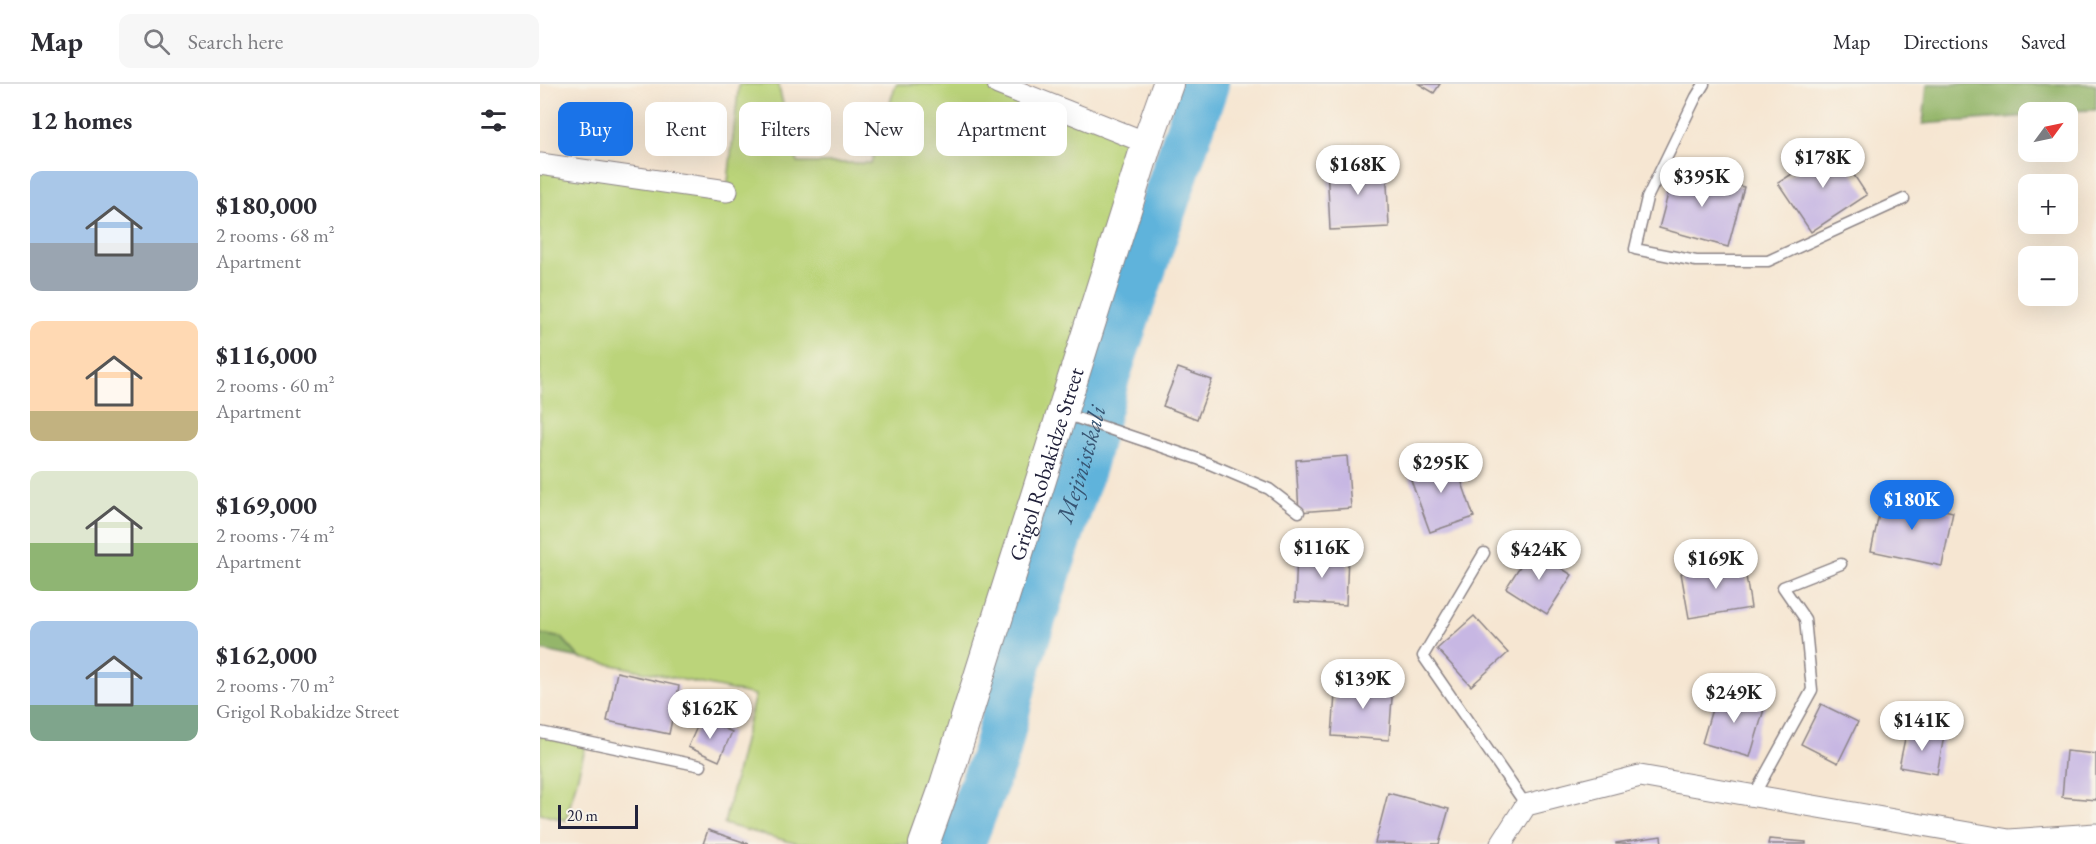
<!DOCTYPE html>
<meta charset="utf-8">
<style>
body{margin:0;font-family:"EB Garamond",serif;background:#f7f7f7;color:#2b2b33;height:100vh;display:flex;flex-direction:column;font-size:22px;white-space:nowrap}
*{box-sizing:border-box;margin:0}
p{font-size:20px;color:#7c7c81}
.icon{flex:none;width:33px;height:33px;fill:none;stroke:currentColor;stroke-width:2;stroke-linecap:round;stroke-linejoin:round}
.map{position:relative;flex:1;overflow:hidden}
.sheet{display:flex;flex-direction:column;background:#fff;width:540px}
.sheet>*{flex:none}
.banner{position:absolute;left:18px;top:18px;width:570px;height:54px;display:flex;gap:12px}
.needle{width:39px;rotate:57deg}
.tools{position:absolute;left:1478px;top:18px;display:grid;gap:12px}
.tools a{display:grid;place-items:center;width:60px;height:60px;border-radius:12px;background:#fff;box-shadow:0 6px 24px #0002;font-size:30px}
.scale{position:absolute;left:18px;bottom:15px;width:80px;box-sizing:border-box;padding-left:6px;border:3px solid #22223b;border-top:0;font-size:16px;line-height:21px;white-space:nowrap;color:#22223b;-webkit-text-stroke:4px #f7f3e8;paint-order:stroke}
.price{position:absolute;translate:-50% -51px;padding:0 14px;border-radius:21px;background:#fff;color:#222;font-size:20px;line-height:39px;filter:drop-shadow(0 2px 3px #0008)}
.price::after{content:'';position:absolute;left:50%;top:36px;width:18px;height:14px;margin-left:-9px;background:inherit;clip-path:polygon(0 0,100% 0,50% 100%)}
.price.current{background:#1a73e8;color:#fff}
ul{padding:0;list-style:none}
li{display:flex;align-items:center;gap:18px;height:150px;padding:0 30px}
li span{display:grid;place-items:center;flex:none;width:168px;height:120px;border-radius:12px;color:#555}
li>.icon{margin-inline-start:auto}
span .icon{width:72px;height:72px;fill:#fffc;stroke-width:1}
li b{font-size:26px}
h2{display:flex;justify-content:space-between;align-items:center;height:72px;padding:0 30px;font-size:26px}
.pill{padding:0 21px;border-radius:12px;background:#fff;box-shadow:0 6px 24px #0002;font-size:21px;line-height:54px}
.pill.current{background:#1a73e8;color:#fff}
header{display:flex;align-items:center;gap:36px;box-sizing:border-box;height:84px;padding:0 30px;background:#fff;border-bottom:2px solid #e1e1e2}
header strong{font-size:28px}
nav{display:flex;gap:33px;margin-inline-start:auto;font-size:21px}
.search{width:420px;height:54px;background:#f7f7f7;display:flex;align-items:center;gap:15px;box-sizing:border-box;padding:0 21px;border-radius:12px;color:#7c7c81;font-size:22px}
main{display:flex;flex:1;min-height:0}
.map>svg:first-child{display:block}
.green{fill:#bbd47a;stroke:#6e7b5a;stroke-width:1.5}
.forest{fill:#94b66a;stroke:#5b6c52;stroke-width:1.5}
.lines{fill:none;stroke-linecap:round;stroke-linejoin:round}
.river{stroke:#5fb3db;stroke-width:48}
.building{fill:#c7b7e3}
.lane-casing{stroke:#8c8486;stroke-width:13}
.street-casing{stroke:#8c8486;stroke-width:23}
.secondary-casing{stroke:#8c8486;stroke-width:32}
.lane{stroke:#fff;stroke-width:10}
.street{stroke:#fff;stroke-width:21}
.secondary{stroke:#fff;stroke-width:30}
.labels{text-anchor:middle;stroke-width:5;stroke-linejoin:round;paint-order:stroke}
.street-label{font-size:22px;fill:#22223b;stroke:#f7f3e8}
.water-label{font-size:24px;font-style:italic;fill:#375573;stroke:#f7f3e8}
</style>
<header>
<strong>Map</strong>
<div class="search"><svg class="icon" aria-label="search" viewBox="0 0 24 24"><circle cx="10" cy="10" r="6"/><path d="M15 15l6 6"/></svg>Search here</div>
<nav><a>Map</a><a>Directions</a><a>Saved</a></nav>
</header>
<main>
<section class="sheet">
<h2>12 homes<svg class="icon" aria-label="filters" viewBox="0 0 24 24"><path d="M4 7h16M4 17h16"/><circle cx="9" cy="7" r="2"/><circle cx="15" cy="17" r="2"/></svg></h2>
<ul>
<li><span style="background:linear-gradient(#a9c7e8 60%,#9aa5b1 0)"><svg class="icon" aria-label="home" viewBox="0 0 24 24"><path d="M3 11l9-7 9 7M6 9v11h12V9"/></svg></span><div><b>$180,000</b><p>2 rooms · 68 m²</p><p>Apartment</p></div></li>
<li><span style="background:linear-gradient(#ffd9b3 75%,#c2b280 0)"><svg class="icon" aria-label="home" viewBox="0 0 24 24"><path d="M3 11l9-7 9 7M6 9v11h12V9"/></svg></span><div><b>$116,000</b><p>2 rooms · 60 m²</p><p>Apartment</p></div></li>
<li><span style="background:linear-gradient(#dfe7d0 60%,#8fb573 0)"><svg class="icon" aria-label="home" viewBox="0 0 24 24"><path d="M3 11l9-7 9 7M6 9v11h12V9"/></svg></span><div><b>$169,000</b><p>2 rooms · 74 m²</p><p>Apartment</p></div></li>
<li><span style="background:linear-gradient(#a9c7e8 70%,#7fa58c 0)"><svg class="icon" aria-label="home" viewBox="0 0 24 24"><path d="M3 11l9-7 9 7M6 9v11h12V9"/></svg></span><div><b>$162,000</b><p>2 rooms · 70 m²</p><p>Grigol Robakidze Street</p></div></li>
</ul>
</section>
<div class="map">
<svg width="1556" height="760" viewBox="0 0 1556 760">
<rect width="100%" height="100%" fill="#f7f3e8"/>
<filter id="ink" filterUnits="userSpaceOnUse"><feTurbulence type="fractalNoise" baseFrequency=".0167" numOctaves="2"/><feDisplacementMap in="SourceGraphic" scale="12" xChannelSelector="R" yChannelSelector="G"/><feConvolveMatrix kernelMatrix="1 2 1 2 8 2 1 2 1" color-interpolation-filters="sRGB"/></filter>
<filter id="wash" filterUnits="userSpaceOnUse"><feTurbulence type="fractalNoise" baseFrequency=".008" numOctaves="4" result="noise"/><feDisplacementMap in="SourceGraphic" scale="24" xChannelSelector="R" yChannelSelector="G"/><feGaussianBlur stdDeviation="1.35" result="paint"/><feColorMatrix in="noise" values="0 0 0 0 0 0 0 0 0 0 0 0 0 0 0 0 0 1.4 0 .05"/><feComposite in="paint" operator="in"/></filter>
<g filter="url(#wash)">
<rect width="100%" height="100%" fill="#f6e6d2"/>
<g class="green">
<polygon points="199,0 238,0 258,79 331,79 356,0 458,0 607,59 384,760 258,760 184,740 215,611 40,574 22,554 0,550 0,80 187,107"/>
<polygon points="0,648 47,658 26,736 0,730"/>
</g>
<g class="forest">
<polygon points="1387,0 1556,0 1556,26 1488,28 1488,32 1383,40"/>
<polygon points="0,550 22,554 40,574 0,566"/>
</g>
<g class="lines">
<path class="river" id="s1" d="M421,760L457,666L477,581L542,382L567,289L665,0"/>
</g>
<g id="blocks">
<g class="building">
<polygon points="879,0 900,0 894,9"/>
<polygon points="1295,62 1327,111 1271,148 1238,99"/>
<polygon points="846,78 849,143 790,146 787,80"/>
<polygon points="1135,84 1204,103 1188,163 1119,144"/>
<polygon points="638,284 672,296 657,335 623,322"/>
<polygon points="807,372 811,424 759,428 756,376"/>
<polygon points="913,373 934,433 890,448 868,388"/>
<polygon points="1343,412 1413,428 1402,482 1331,467"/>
<polygon points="991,465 1032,491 1007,530 966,504"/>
<polygon points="757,470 808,472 806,521 755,518"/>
<polygon points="1204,479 1211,524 1149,534 1141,489"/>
<polygon points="934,532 968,569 931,602 897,565"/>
<polygon points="77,588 139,602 129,650 67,637"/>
<polygon points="796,596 853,600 849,656 792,652"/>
<polygon points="1177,608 1225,622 1210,673 1162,659"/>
<polygon points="1281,620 1318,638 1298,679 1261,660"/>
<polygon points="161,634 192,648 179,677 148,663"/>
<polygon points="1367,645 1404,652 1397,690 1359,683"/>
<polygon points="1526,667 1556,670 1556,716 1522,713"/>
<polygon points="848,709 909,725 899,760 835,759"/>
<polygon points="168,746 209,760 163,760"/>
<polygon points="1121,752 1122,760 1076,760 1076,759"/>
<polygon points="1229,755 1266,758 1266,760 1228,760"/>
</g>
</g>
</g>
<g filter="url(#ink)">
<use href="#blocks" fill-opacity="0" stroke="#8c8486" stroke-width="1.5"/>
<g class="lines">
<defs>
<g id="lane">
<polyline points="1164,0 1156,13 1107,114 1095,165 1156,177 1228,177 1364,115"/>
<polyline points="525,330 658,375 729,405 759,428"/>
<polyline points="944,469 883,572 986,721"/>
<polyline points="0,648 161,682"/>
<polyline points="1214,711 1272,606 1265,535 1243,503 1301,480"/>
</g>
<g id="street">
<polyline points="458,0 607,59"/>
<polyline points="0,80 187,107"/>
<polyline points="961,760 986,721 1100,692 1469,756 1556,750"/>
</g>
<g id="secondary">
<path id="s2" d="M384,760L403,707L607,59L628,0"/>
</g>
</defs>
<use href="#lane" class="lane-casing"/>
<use href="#street" class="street-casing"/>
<use href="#secondary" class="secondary-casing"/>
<use href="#lane" class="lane"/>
<use href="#street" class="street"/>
<use href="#secondary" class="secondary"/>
</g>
</g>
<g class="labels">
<g class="street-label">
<text dy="8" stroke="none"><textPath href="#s2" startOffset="399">Grigol Robakidze Street</textPath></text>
</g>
<g class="water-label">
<text dy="8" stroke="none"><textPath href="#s1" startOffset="399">Mejinistskali</textPath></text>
</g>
</g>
</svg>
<div class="tools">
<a><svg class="needle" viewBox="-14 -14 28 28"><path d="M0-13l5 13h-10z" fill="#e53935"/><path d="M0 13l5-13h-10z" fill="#7c7c81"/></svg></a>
<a>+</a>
<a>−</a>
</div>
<div class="scale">20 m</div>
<b class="price" style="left:1283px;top:105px">$178K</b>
<b class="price" style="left:818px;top:112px">$168K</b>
<b class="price" style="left:1162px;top:124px">$395K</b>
<b class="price" style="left:901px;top:410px">$295K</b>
<b class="price current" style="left:1372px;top:447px">$180K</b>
<b class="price" style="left:782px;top:495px">$116K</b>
<b class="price" style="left:999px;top:497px">$424K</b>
<b class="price" style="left:1176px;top:506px">$169K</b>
<b class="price" style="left:823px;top:626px">$139K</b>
<b class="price" style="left:1194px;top:640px">$249K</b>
<b class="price" style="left:170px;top:656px">$162K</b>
<b class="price" style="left:1382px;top:668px">$141K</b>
<div class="banner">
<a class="pill current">Buy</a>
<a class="pill">Rent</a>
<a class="pill">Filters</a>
<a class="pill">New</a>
<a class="pill">Apartment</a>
</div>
</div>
</main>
